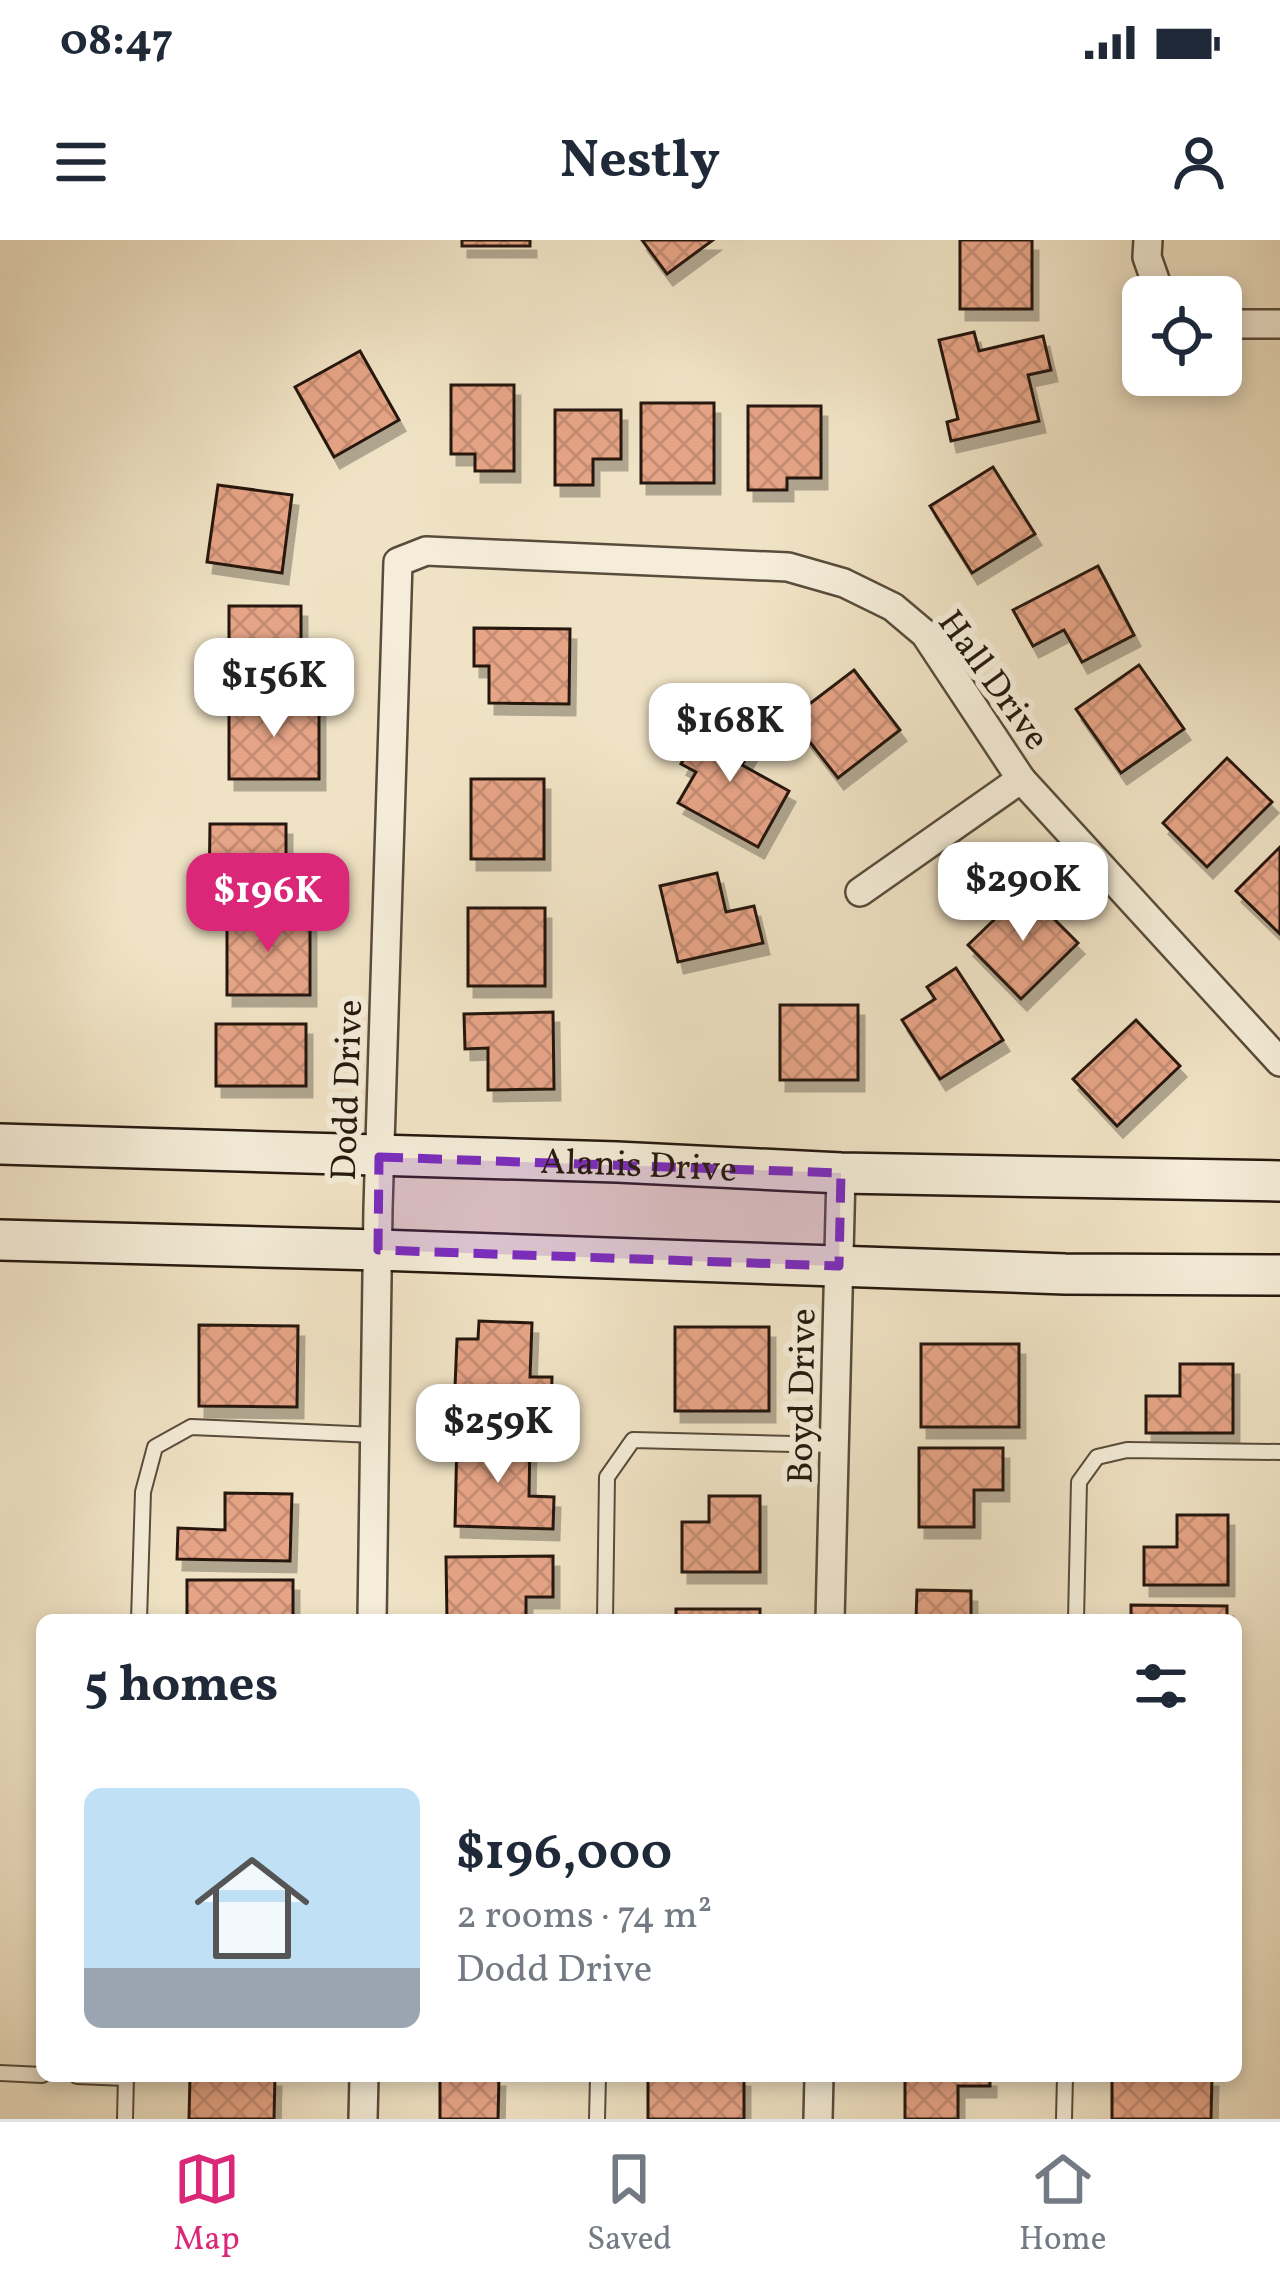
<!DOCTYPE html>
<meta charset="utf-8">
<style>
body{margin:0;font-family:Vollkorn,serif;background:#f6f6f7;color:#1f2937;height:100vh;display:flex;flex-direction:column;font-size:45px;white-space:nowrap}
*{box-sizing:border-box;margin:0}
p{font-size:39px;color:#747a83}
.icon{flex:none;width:66px;height:66px;fill:none;stroke:currentColor;stroke-width:2;stroke-linecap:round;stroke-linejoin:round}
.map{position:relative;flex:1;overflow:hidden}
.drawer{position:absolute;left:36px;top:1374px;width:1206px;height:468px;display:flex;flex-direction:column;background:#fff;border-radius:18px;box-shadow:0 6px 18px #0003}
.drawer>*{flex:none}
.controls{position:absolute;left:1122px;top:36px;display:grid;gap:24px}
.controls a{display:grid;place-items:center;width:120px;height:120px;border-radius:18px;background:#fff;box-shadow:0 6px 18px #0003;font-size:60px}
.price{position:absolute;translate:-50% -102px;padding:0 27px;border-radius:24px;background:#fff;color:#222;font-size:39px;line-height:78px;filter:drop-shadow(0 3px 6px #0008)}
.price::after{content:'';position:absolute;left:50%;top:72px;width:36px;height:27px;margin-left:-18px;background:inherit;clip-path:polygon(0 0,100% 0,50% 100%)}
.price.selected{background:#db2777;color:#fff}
ul{padding:0;list-style:none}
li{display:flex;align-items:center;gap:36px;height:300px;padding:0 48px}
li+li{border-top:3px solid #e0e1e3}
li span{display:grid;place-items:center;flex:none;width:336px;height:240px;border-radius:18px;color:#555}
li>.icon{margin-inline-start:auto}
span .icon{width:144px;height:144px;fill:#fffc;stroke-width:1}
li b{font-size:51px}
h2{display:flex;justify-content:space-between;align-items:center;height:144px;padding:0 48px;font-size:51px}
.status{display:flex;justify-content:space-between;align-items:center;height:84px;padding:0 60px;background:#fff;direction:ltr}
.status svg{height:33px;fill:currentColor}
header{display:flex;justify-content:space-between;align-items:center;height:156px;padding:0 48px;background:#fff;font-size:54px;font-weight:700}
.tabs{display:flex;justify-content:space-around;align-items:center;height:168px;border-top:3px solid #e0e1e3;background:#fff;font-size:33px;color:#747a83}
.tabs a{display:grid;justify-items:center;gap:6px}
.tabs .selected{color:#db2777}
.map>svg:first-child{display:block}
.building{fill:url(#building-cross-hatch);stroke:#26190f;stroke-width:3;filter:url(#shadow)}
.lines{fill:none;stroke-linecap:round;stroke-linejoin:round}
.lane-casing{stroke:#584c3c;stroke-width:18}
.street-casing{stroke:#584c3c;stroke-width:32}
.secondary-casing{stroke:#26190f;stroke-width:44}
.lane{stroke:#f5edd9;stroke-width:14}
.street{stroke:#f5edd9;stroke-width:27}
.secondary{stroke:#f5edd9;stroke-width:39}
.marked{fill:#7b2cbf;fill-opacity:0.2;stroke:#7b2cbf;stroke-width:9;stroke-dasharray:24 15;stroke-linejoin:round}
.labels{text-anchor:middle;stroke-width:12;stroke-linejoin:round;paint-order:stroke}
.street-label{font-size:36px;fill:#26190f;stroke:#f5edd9}
</style>
<div class="status"><b>08:47</b><svg viewBox="0 0 49 12"><path d="M0 12V9h3v3zM5 12V6h3v6zM10 12V3h3v9zM15 12V0h3v12zM26 1h20v11H26zM47 4h2v5h-2z"/></svg></div>
<header><svg class="icon" aria-label="menu" viewBox="0 0 24 24"><path d="M4 6h16M4 12h16M4 18h16"/></svg>Nestly<svg class="icon" aria-label="person" viewBox="0 0 24 24"><circle cx="12" cy="8" r="4"/><path d="M4 21q1-7 8-7t8 7"/></svg></header>
<div class="map">
<svg width="1280" height="1879" viewBox="0 0 1280 1879">
<defs>
<pattern id="building-cross-hatch" width="8" height="8" patternUnits="userSpaceOnUse" patternTransform="scale(3)"><rect width="8" height="8" fill="#e7a587"/><path d="M0 0l8 8M0 8l8-8" fill="none" stroke="#c68d73"/></pattern>
<filter id="shadow"><feDropShadow dx="6" dy="11" stdDeviation="0" flood-color="#0004"/></filter>
</defs>
<rect width="100%" height="100%" fill="#f0e3c5"/>
<filter id="stains"><feTurbulence type="fractalNoise" baseFrequency=".00167" numOctaves="4"/><feColorMatrix values="0 0 0 0 .2 0 0 0 0 .09 0 0 0 0 .02 0 0 0 .5 -.17"/></filter>
<radialGradient id="worn" r=".72"><stop offset=".6" stop-color="#630" stop-opacity="0"/><stop offset="1" stop-color="#630" stop-opacity=".3"/></radialGradient>
<g class="building">
<rect x="462" y="0" width="68" height="6"/>
<polygon points="642,0 713,0 667,34"/>
<rect x="960" y="0" width="72" height="69"/>
<polygon points="974,92 979,111 1043,96 1051,130 1028,135 1039,181 951,201 947,182 958,179 939,100"/>
<polygon points="360,111 399,180 334,217 295,147"/>
<polygon points="451,145 514,145 514,231 475,231 475,214 451,214"/>
<rect x="641" y="163" width="73" height="80"/>
<polygon points="748,166 821,166 821,238 787,238 787,250 748,250"/>
<polygon points="555,170 621,170 621,219 593,219 593,245 555,245"/>
<polygon points="993,227 1035,294 972,333 930,266"/>
<polygon points="218,245 292,255 282,333 207,322"/>
<polygon points="1098,326 1134,395 1082,422 1064,390 1033,406 1013,370"/>
<polygon points="229,366 301,366 301,404 314,404 314,440 229,440"/>
<polygon points="474,388 570,389 569,464 489,463 489,426 474,426"/>
<polygon points="1139,425 1184,489 1121,533 1076,469"/>
<polygon points="854,430 900,490 838,538 791,478"/>
<rect x="229" y="460" width="90" height="79"/>
<polygon points="706,478 754,504 742,525 789,551 758,607 678,563 696,532 681,524"/>
<polygon points="1227,518 1272,562 1207,627 1163,583"/>
<rect x="471" y="539" width="73" height="80"/>
<polygon points="210,584 286,584 286,617 317,617 317,656 209,655"/>
<polygon points="1280,607 1280,694 1236,651"/>
<polygon points="717,633 726,672 754,666 763,703 678,722 660,646"/>
<polygon points="1025,650 1078,703 1021,759 968,705"/>
<rect x="468" y="668" width="77" height="78"/>
<rect x="227" y="676" width="83" height="79"/>
<polygon points="956,728 1003,800 940,839 902,780 935,759 927,747"/>
<rect x="780" y="765" width="78" height="75"/>
<polygon points="553,772 554,849 488,850 488,808 465,809 464,774"/>
<polygon points="1136,780 1180,826 1117,886 1073,839"/>
<rect x="216" y="784" width="90" height="62"/>
<polygon points="479,1081 532,1083 530,1137 552,1137 551,1175 454,1171 457,1099 478,1099"/>
<polygon points="199,1085 298,1086 297,1167 199,1166"/>
<rect x="675" y="1087" width="94" height="84"/>
<rect x="921" y="1104" width="98" height="83"/>
<polygon points="1180,1124 1233,1124 1233,1193 1146,1193 1146,1156 1180,1156"/>
<polygon points="457,1197 530,1199 529,1256 554,1257 553,1289 455,1286"/>
<polygon points="919,1208 1003,1208 1003,1250 974,1250 974,1287 919,1287"/>
<polygon points="225,1253 292,1254 290,1321 177,1319 178,1288 225,1290"/>
<polygon points="709,1256 760,1256 760,1332 682,1332 682,1282 709,1282"/>
<polygon points="1177,1275 1228,1275 1228,1345 1144,1345 1144,1307 1177,1307"/>
<polygon points="553,1316 553,1357 526,1357 526,1380 447,1380 446,1317"/>
<rect x="187" y="1340" width="106" height="40"/>
<polygon points="917,1350 971,1351 971,1380 916,1380"/>
<polygon points="1131,1365 1227,1366 1227,1380 1131,1380"/>
<rect x="676" y="1369" width="84" height="11"/>
<polygon points="190,1836 275,1836 274,1879 189,1879"/>
<polygon points="440,1836 499,1836 498,1879 440,1879"/>
<rect x="648" y="1836" width="96" height="43"/>
<polygon points="905,1836 990,1836 990,1846 958,1846 958,1879 905,1879"/>
<polygon points="1112,1836 1212,1836 1211,1879 1112,1879"/>
</g>
<g class="lines">
<defs>
<g id="lane">
<polyline points="139,1380 143,1252 155,1207 191,1187 375,1195"/>
<polyline points="605,1380 607,1237 633,1200 834,1205"/>
<polyline points="1076,1380 1079,1242 1097,1217 1127,1210 1280,1212"/>
<polyline points="0,1833 42,1835"/>
<polyline points="77,1836 126,1838"/>
<polyline points="125,1879 126,1836"/>
<polyline points="597,1879 598,1836"/>
<polyline points="1064,1879 1065,1836"/>
</g>
<g id="street">
<polyline points="1148,0 1147,17 1161,57"/>
<polyline points="1221,84 1280,84"/>
<polyline points="860,652 1021,539"/>
<polyline points="372,1380 378,968 398,322 426,311 788,327 844,343 893,367 925,394 1021,539 1280,822"/>
<polyline points="830,1380 841,933"/>
<polyline points="363,1879 364,1836"/>
<polyline points="818,1879 819,1836"/>
</g>
<g id="secondary">
<path id="s1" d="M0,904L617,922L841,933L1280,941"/>
<polyline points="0,1000 378,1010 1065,1034 1280,1035"/>
</g>
</defs>
<use href="#lane" class="lane-casing"/>
<use href="#street" class="street-casing"/>
<use href="#secondary" class="secondary-casing"/>
<use href="#lane" class="lane"/>
<use href="#street" class="street"/>
<use href="#secondary" class="secondary"/>
</g>
<path class="marked" d="M379,917L841,933L839,1026L378,1010Z"/>
<g class="labels">
<g class="street-label">
<text transform="translate(995 439) rotate(54)" y="13">Hall Drive</text>
<text transform="translate(345 850) rotate(-88)" y="13">Dodd Drive</text>
<text dy="13" stroke="none"><textPath href="#s1" startOffset="639">Alanis Drive</textPath></text>
<text transform="translate(800 1156) rotate(-89)" y="13">Boyd Drive</text>
</g>
</g>
<rect width="100%" height="100%" filter="url(#stains)"/>
<rect width="100%" height="100%" fill="url(#worn)"/>
</svg>
<div class="controls">
<a><svg class="icon" aria-label="locate" viewBox="0 0 24 24"><circle cx="12" cy="12" r="6"/><path d="M12 2v4M12 18v4M2 12h4M18 12h4"/></svg></a>
</div>
<b class="price" style="left:274px;top:500px">$156K</b>
<b class="price" style="left:730px;top:545px">$168K</b>
<b class="price" style="left:1023px;top:704px">$290K</b>
<b class="price selected" style="left:268px;top:715px">$196K</b>
<b class="price" style="left:498px;top:1246px">$259K</b>
<section class="drawer">
<h2>5 homes<svg class="icon" aria-label="filters" viewBox="0 0 24 24"><path d="M4 7h16M4 17h16"/><circle cx="9" cy="7" r="2"/><circle cx="15" cy="17" r="2"/></svg></h2>
<ul>
<li><span style="background:linear-gradient(#bfe0f5 75%,#9aa5b1 0)"><svg class="icon" aria-label="home" viewBox="0 0 24 24"><path d="M3 11l9-7 9 7M6 9v11h12V9"/></svg></span><div><b>$196,000</b><p>2 rooms · 74 m²</p><p>Dodd Drive</p></div></li>
</ul>
</section>
</div>
<nav class="tabs">
<a class="selected"><svg class="icon" aria-label="map" viewBox="0 0 24 24"><path d="M3 6l6-2 6 2 6-2v14l-6 2-6-2-6 2zM9 4v14M15 6v14"/></svg>Map</a>
<a><svg class="icon" aria-label="saved" viewBox="0 0 24 24"><path d="M7 4h10v16l-5-4-5 4z"/></svg>Saved</a>
<a><svg class="icon" aria-label="home" viewBox="0 0 24 24"><path d="M3 11l9-7 9 7M6 9v11h12V9"/></svg>Home</a>
</nav>
